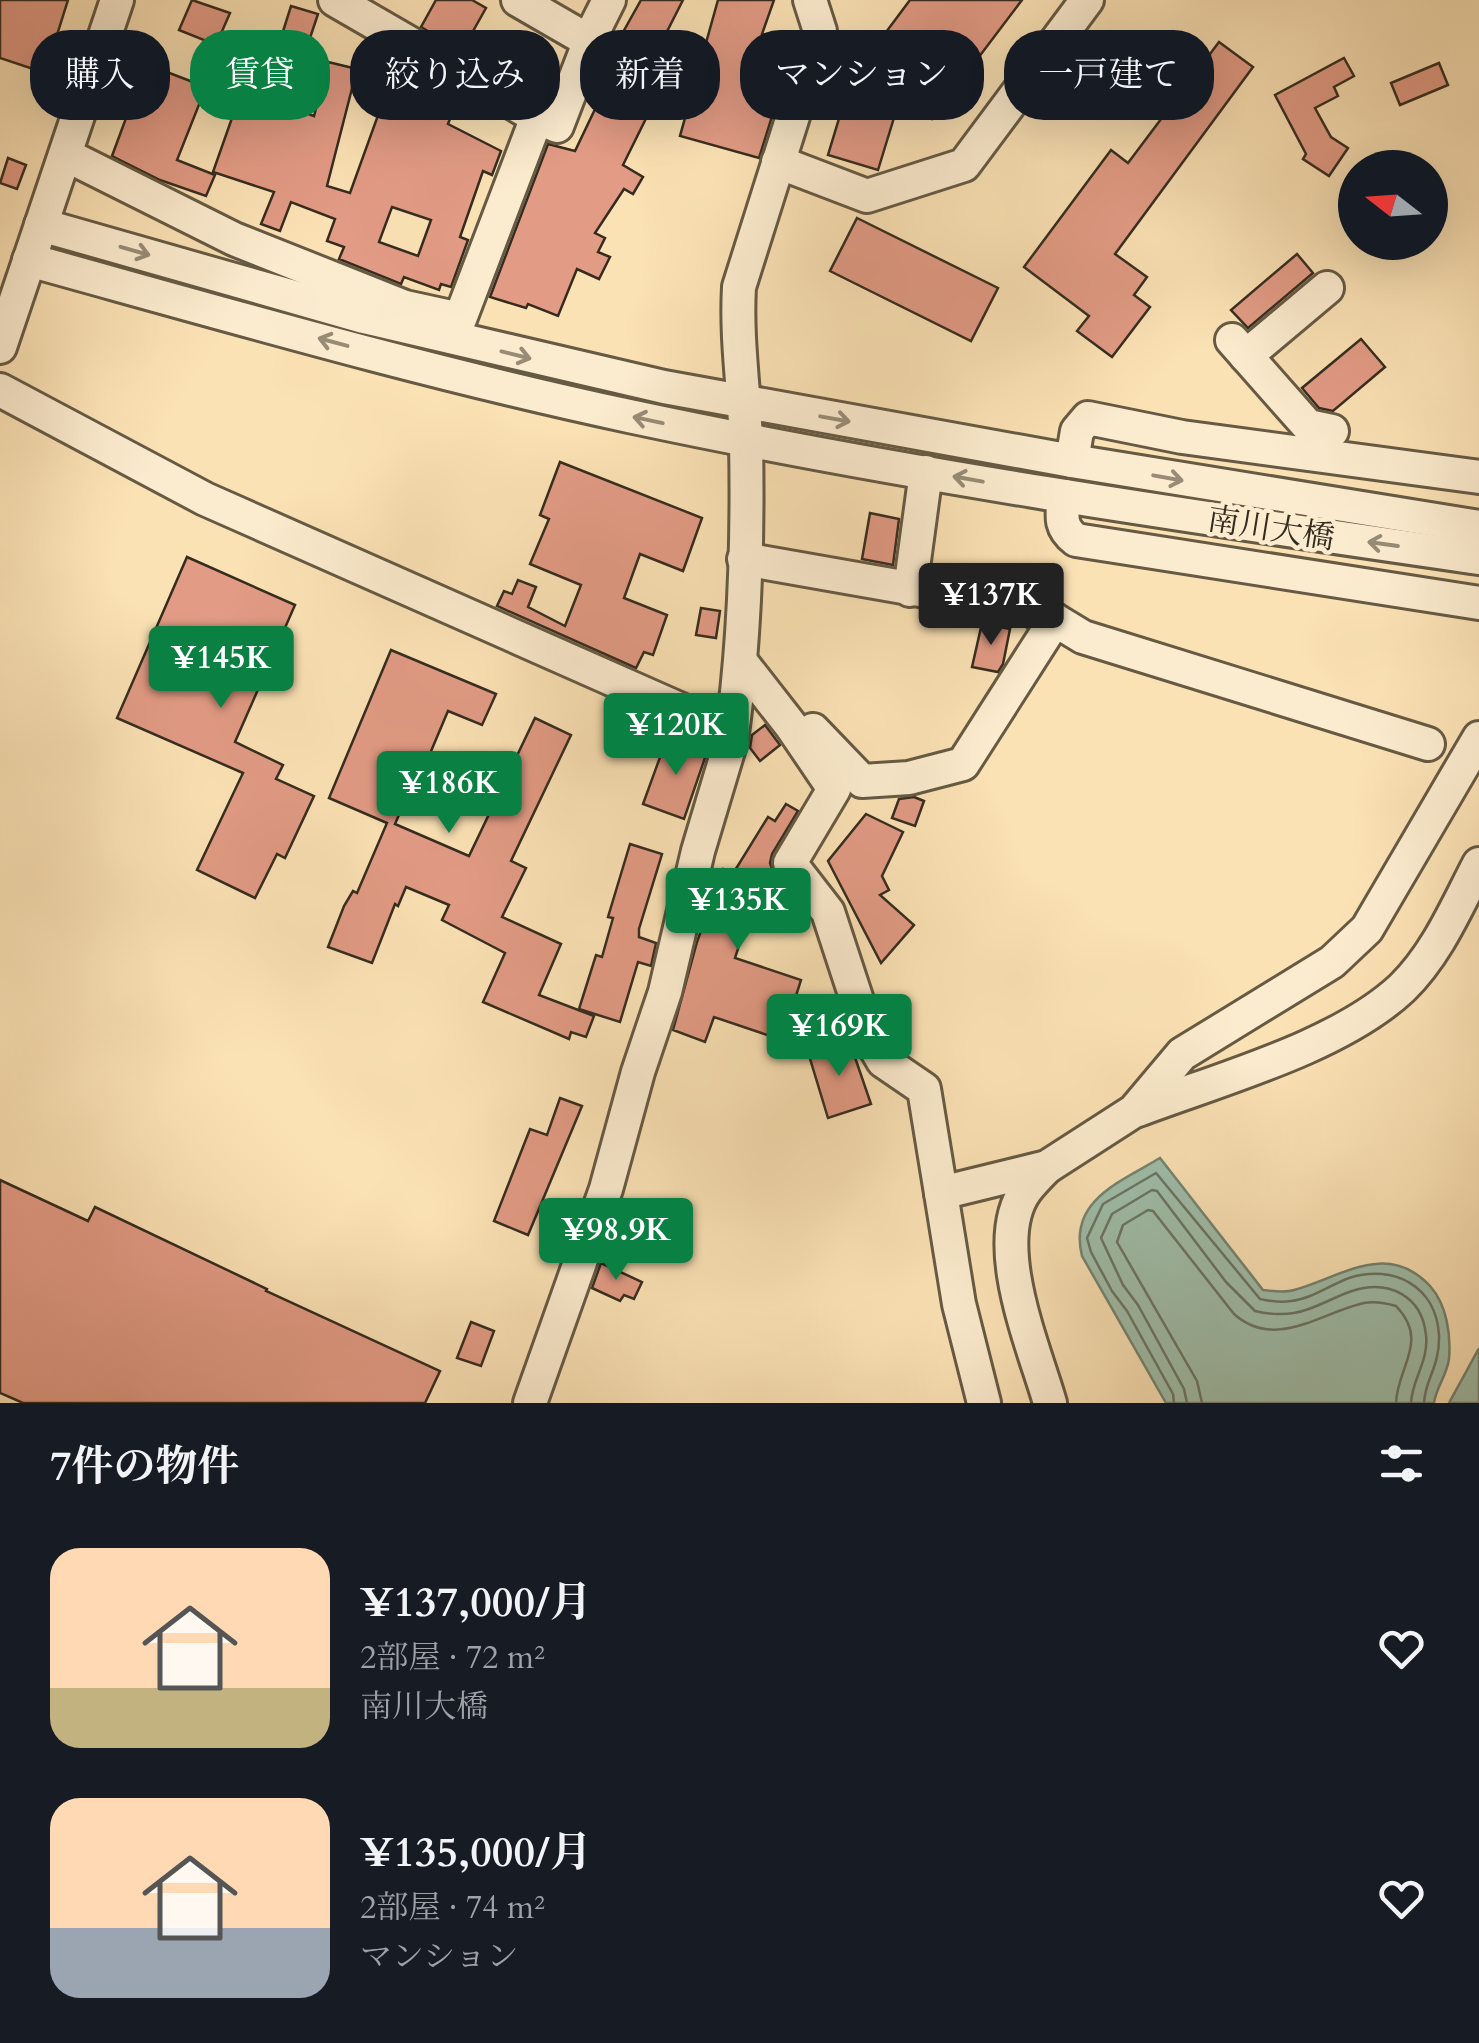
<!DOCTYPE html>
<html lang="ja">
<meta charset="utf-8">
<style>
body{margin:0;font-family:Cardo,"Noto Serif JP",serif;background:#20242c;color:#f1f3f6;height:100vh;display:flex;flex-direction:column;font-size:38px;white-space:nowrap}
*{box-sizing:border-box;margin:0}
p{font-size:32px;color:#9ea1a6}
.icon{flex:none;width:55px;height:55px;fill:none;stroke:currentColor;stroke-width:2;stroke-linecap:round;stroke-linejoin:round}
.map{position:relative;height:1403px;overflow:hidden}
.side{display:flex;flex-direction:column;background:#171b24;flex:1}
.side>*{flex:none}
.hud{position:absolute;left:30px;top:30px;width:1420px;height:90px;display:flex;gap:20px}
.needle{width:65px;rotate:287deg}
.fabs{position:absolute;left:1338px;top:150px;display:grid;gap:20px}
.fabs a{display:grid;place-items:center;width:110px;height:110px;border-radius:50%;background:#171b24;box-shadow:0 10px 40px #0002;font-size:50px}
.price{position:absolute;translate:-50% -85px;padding:0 22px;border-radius:10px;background:#0b8043;color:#fff;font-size:32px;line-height:65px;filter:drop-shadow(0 2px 5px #0008)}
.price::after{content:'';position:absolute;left:50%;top:60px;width:30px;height:22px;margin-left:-15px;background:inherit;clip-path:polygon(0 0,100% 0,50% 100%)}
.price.on{background:#222;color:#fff}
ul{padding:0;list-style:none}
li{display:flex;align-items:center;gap:30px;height:250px;padding:0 50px}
li span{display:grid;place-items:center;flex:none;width:280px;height:200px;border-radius:30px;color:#555}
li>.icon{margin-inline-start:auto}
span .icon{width:120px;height:120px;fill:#fffc;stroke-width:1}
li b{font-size:42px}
h2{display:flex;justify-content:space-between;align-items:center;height:120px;padding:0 50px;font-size:42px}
.tag{padding:0 35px;border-radius:40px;background:#171b24;box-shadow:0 10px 40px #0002;font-size:35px;line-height:90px}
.tag.on{background:#0b8043;color:#fff}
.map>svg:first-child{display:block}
.water{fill:#9fbeaa;stroke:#758472;stroke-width:2.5}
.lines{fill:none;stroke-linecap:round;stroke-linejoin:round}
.shore{stroke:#6a7564;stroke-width:2.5}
.building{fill:#e29b85;stroke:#352c1f;stroke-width:2.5;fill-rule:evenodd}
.minor-casing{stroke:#665a44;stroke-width:38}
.minor{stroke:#fceccf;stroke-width:32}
.oneway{stroke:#988c77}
.labels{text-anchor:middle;stroke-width:9;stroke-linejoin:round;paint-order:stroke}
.street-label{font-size:32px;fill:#352c1f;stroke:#fceccf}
</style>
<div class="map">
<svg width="1479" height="1403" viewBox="0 0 1479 1403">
<rect width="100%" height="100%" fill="#fbe2b5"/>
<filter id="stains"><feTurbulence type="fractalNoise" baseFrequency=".002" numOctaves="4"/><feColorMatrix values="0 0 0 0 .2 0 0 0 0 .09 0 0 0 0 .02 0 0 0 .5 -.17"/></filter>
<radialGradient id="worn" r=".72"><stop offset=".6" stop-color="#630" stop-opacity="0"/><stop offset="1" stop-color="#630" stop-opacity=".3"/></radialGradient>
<g class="water">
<path d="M1160,1158L1263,1290C1273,1291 1285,1293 1294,1290C1341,1277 1387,1240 1430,1286C1447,1305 1451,1335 1449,1359C1447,1375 1436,1388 1434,1403H1166L1082,1256C1068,1201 1120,1182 1160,1158Z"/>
<polygon points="1479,1349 1479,1403 1449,1403 1478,1350"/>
</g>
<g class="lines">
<g class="shore">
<path d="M1174,1403L1173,1394L1127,1311L1112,1291L1091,1252L1087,1238L1103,1204L1156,1173L1260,1299C1269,1301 1281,1303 1291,1301C1311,1299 1330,1285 1349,1278C1394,1264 1436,1286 1439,1335C1440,1367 1425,1379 1424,1403"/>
<path d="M1187,1403L1184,1389L1138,1305L1123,1285L1101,1238L1112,1214L1152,1190L1157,1191L1226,1282L1255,1311C1266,1314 1282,1315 1294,1313C1314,1310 1333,1297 1352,1291C1389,1279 1422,1296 1426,1335C1429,1361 1412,1379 1411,1403"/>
<path d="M1202,1403L1197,1381L1117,1242L1123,1225L1148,1210L1153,1211L1234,1314C1275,1351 1322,1312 1364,1303C1375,1301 1386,1303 1396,1306C1430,1341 1397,1367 1396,1403"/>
</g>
</g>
<g class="building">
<polygon points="0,0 68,0 45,73 0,58"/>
<polygon points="192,0 230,13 216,45 179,30"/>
<polygon points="436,0 472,0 486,8 472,33 515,58 517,54 555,77 546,99 421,27"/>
<polygon points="641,0 683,0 648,69 666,78 623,165 643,177 633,194 624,189 595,233 605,238 598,252 610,257 599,279 577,269 558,316 528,304 526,308 490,297 548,144 575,151 608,82 598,77"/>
<polygon points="718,0 774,0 762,34 794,46 759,158 680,136"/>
<polygon points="910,0 1022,0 932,119 901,95 878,170 828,155 851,79"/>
<polygon points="291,6 318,14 299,71 273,63"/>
<polygon points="1219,42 1253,67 1115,254 1147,277 1134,295 1150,307 1112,357 1077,331 1089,316 1024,267 1111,150 1128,163"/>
<polygon points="1344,58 1354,76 1334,87 1338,96 1315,108 1331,137 1348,148 1329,176 1303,159 1306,154 1275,95"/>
<path d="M328,62L357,69L327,186L350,193L390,82L455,106L448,124L501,151L492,175L483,171L460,237L468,240L451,287L441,284L439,290L404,277L401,284L339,259L344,247L327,241L335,219L291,202L280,231L261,224L274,192L213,172L239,98L286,114L289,107L314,116ZM392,207L431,220L418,256L379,242Z"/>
<polygon points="1439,63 1448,85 1400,105 1391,83"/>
<polygon points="146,64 206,87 177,160 215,175 206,196 160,180 112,156"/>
<polygon points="8,158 26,165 17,189 0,183"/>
<polygon points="857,218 998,288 971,341 830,271"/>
<polygon points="1297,254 1313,273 1248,328 1231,310"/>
<polygon points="1361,339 1385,367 1333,411 1319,408 1302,388"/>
<polygon points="560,462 702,518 683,571 640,554 624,598 667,615 653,655 644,652 636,668 497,606 504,591 512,594 518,580 536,587 528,607 565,626 581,585 530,564 549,519 540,515"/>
<polygon points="870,513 899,519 893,565 862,559"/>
<polygon points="187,557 295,605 235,742 283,765 276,779 314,796 285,858 277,854 255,898 197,870 243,773 117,718"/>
<polygon points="701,608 720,611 716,638 696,635"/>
<polygon points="982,623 1010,629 1003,664 998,672 972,667"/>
<polygon points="391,650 496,694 482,725 448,711 418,782 414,780 395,824 469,856 535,718 571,735 511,861 526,868 502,917 561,944 539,995 594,1016 586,1037 571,1032 569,1039 483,1002 505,953 442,920 449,905 406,887 398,906 395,904 372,963 328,947 344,906 353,891 357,893 387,823 329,798"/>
<polygon points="765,725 780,745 760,761 750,748 752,735"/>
<polygon points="678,735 708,749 684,819 643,804 663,749 672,752"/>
<polygon points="914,797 924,801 915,826 892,818 899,799"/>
<polygon points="786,804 798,811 772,854 770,863 774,874 764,889 759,884 735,958 801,980 782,1040 714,1017 705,1042 673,1030 697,942 723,869 734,872 768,817 775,821"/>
<polygon points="866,814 903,832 882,876 889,890 880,895 914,925 881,963 828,861"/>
<polygon points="630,844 662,854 639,929 639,937 656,943 651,966 638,962 620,1022 579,1009 596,955 602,957 613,918 608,917"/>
<polygon points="849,1040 871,1104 828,1118 808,1052"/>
<polygon points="560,1098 582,1106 528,1235 494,1221 530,1129 547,1135"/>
<polygon points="0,1180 88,1221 95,1207 267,1289 266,1291 440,1371 425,1403 23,1403 0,1393"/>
<polygon points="601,1263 642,1282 634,1299 624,1295 620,1301 592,1288"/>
<polygon points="471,1322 494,1331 481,1366 457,1358"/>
</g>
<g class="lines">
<defs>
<g id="minor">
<polyline points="335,0 537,117"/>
<polyline points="518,0 589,41"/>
<polyline points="66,155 234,239 405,307 460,319 537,117 557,126 594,30 609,0"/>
<polyline points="778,162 867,196 964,165 1087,0"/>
<polyline points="41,225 364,317 664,387 1072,461 1479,527"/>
<path d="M29,260C228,315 428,373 629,416C910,476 1195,517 1479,558"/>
<polyline points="1232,340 1308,426 1332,431"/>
<polyline points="0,347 117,0"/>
<polyline points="1246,356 1327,288"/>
<polyline points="0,390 205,499 695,716 731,741 698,851 665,992 638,1072 606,1189 530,1403"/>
<polyline points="1072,461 1077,431 1088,418 1182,437 1479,477"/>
<path d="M1064,496C1062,516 1059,527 1076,540L1479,603"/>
<polyline points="744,559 1028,609 1055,620 1083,637 1428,744"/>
<polyline points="910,590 926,472"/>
<polyline points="742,663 792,727 834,789 790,863 828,912 869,1037 883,1061 924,1089 941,1193 1047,1167 1134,1111 1182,1054 1332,962 1367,929 1479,738"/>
<polyline points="813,730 862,781 909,778 963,764 1055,620"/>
<path d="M731,741C745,642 748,541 746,441C744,389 736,338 739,287L820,31L810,0"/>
<path d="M1138,1110C1220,1079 1339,1047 1402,988C1437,954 1457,906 1479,864"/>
<path d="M1047,1167C1040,1174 1032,1182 1026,1190C988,1242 1034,1347 1050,1403"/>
<polyline points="941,1193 959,1304 984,1403"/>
</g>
</defs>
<use href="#minor" class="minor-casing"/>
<use href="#minor" class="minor"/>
</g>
<defs><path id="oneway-shaft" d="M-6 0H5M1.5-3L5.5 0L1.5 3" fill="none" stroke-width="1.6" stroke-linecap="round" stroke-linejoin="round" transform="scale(2.5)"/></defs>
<g class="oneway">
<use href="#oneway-shaft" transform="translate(135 251) rotate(16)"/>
<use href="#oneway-shaft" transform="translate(333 342) rotate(-165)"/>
<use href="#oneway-shaft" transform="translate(516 355) rotate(14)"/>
<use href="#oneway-shaft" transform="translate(835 419) rotate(10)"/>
<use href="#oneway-shaft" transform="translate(648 420) rotate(-168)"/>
<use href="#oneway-shaft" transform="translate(1168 478) rotate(10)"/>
<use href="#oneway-shaft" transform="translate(968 479) rotate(-170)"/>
<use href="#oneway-shaft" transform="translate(1383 544) rotate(-172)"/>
</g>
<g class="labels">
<g class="street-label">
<text transform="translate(1271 528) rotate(9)" y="11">南川大橋</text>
</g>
</g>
<rect width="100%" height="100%" filter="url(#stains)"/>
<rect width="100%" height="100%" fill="url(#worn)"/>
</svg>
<div class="fabs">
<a><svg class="needle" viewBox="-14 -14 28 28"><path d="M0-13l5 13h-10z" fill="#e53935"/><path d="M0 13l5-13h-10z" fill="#9ea1a6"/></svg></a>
</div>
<b class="price on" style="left:991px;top:648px">¥137K</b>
<b class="price" style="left:221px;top:711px">¥145K</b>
<b class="price" style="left:676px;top:778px">¥120K</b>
<b class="price" style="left:449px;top:836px">¥186K</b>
<b class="price" style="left:738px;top:953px">¥135K</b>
<b class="price" style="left:839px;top:1079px">¥169K</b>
<b class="price" style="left:616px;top:1283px">¥98.9K</b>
<div class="hud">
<a class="tag">購入</a>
<a class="tag on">賃貸</a>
<a class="tag">絞り込み</a>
<a class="tag">新着</a>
<a class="tag">マンション</a>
<a class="tag">一戸建て</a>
</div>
</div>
<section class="side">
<h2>7件の物件<svg class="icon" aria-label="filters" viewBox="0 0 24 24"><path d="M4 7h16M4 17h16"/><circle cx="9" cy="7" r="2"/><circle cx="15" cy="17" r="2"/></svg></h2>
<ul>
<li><span style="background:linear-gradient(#ffd9b3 70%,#c2b280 0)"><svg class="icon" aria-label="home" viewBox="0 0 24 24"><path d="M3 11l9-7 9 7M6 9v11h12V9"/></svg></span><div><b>¥137,000/月</b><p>2部屋 · 72 m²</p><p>南川大橋</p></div><svg class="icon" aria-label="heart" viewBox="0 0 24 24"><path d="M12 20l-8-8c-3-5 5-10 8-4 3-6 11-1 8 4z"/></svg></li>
<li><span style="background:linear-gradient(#ffd9b3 65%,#9aa5b1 0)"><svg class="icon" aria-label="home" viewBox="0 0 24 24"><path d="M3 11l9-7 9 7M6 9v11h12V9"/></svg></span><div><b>¥135,000/月</b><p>2部屋 · 74 m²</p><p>マンション</p></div><svg class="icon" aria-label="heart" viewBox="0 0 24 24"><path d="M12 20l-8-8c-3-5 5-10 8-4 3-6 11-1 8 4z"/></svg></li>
</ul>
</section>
